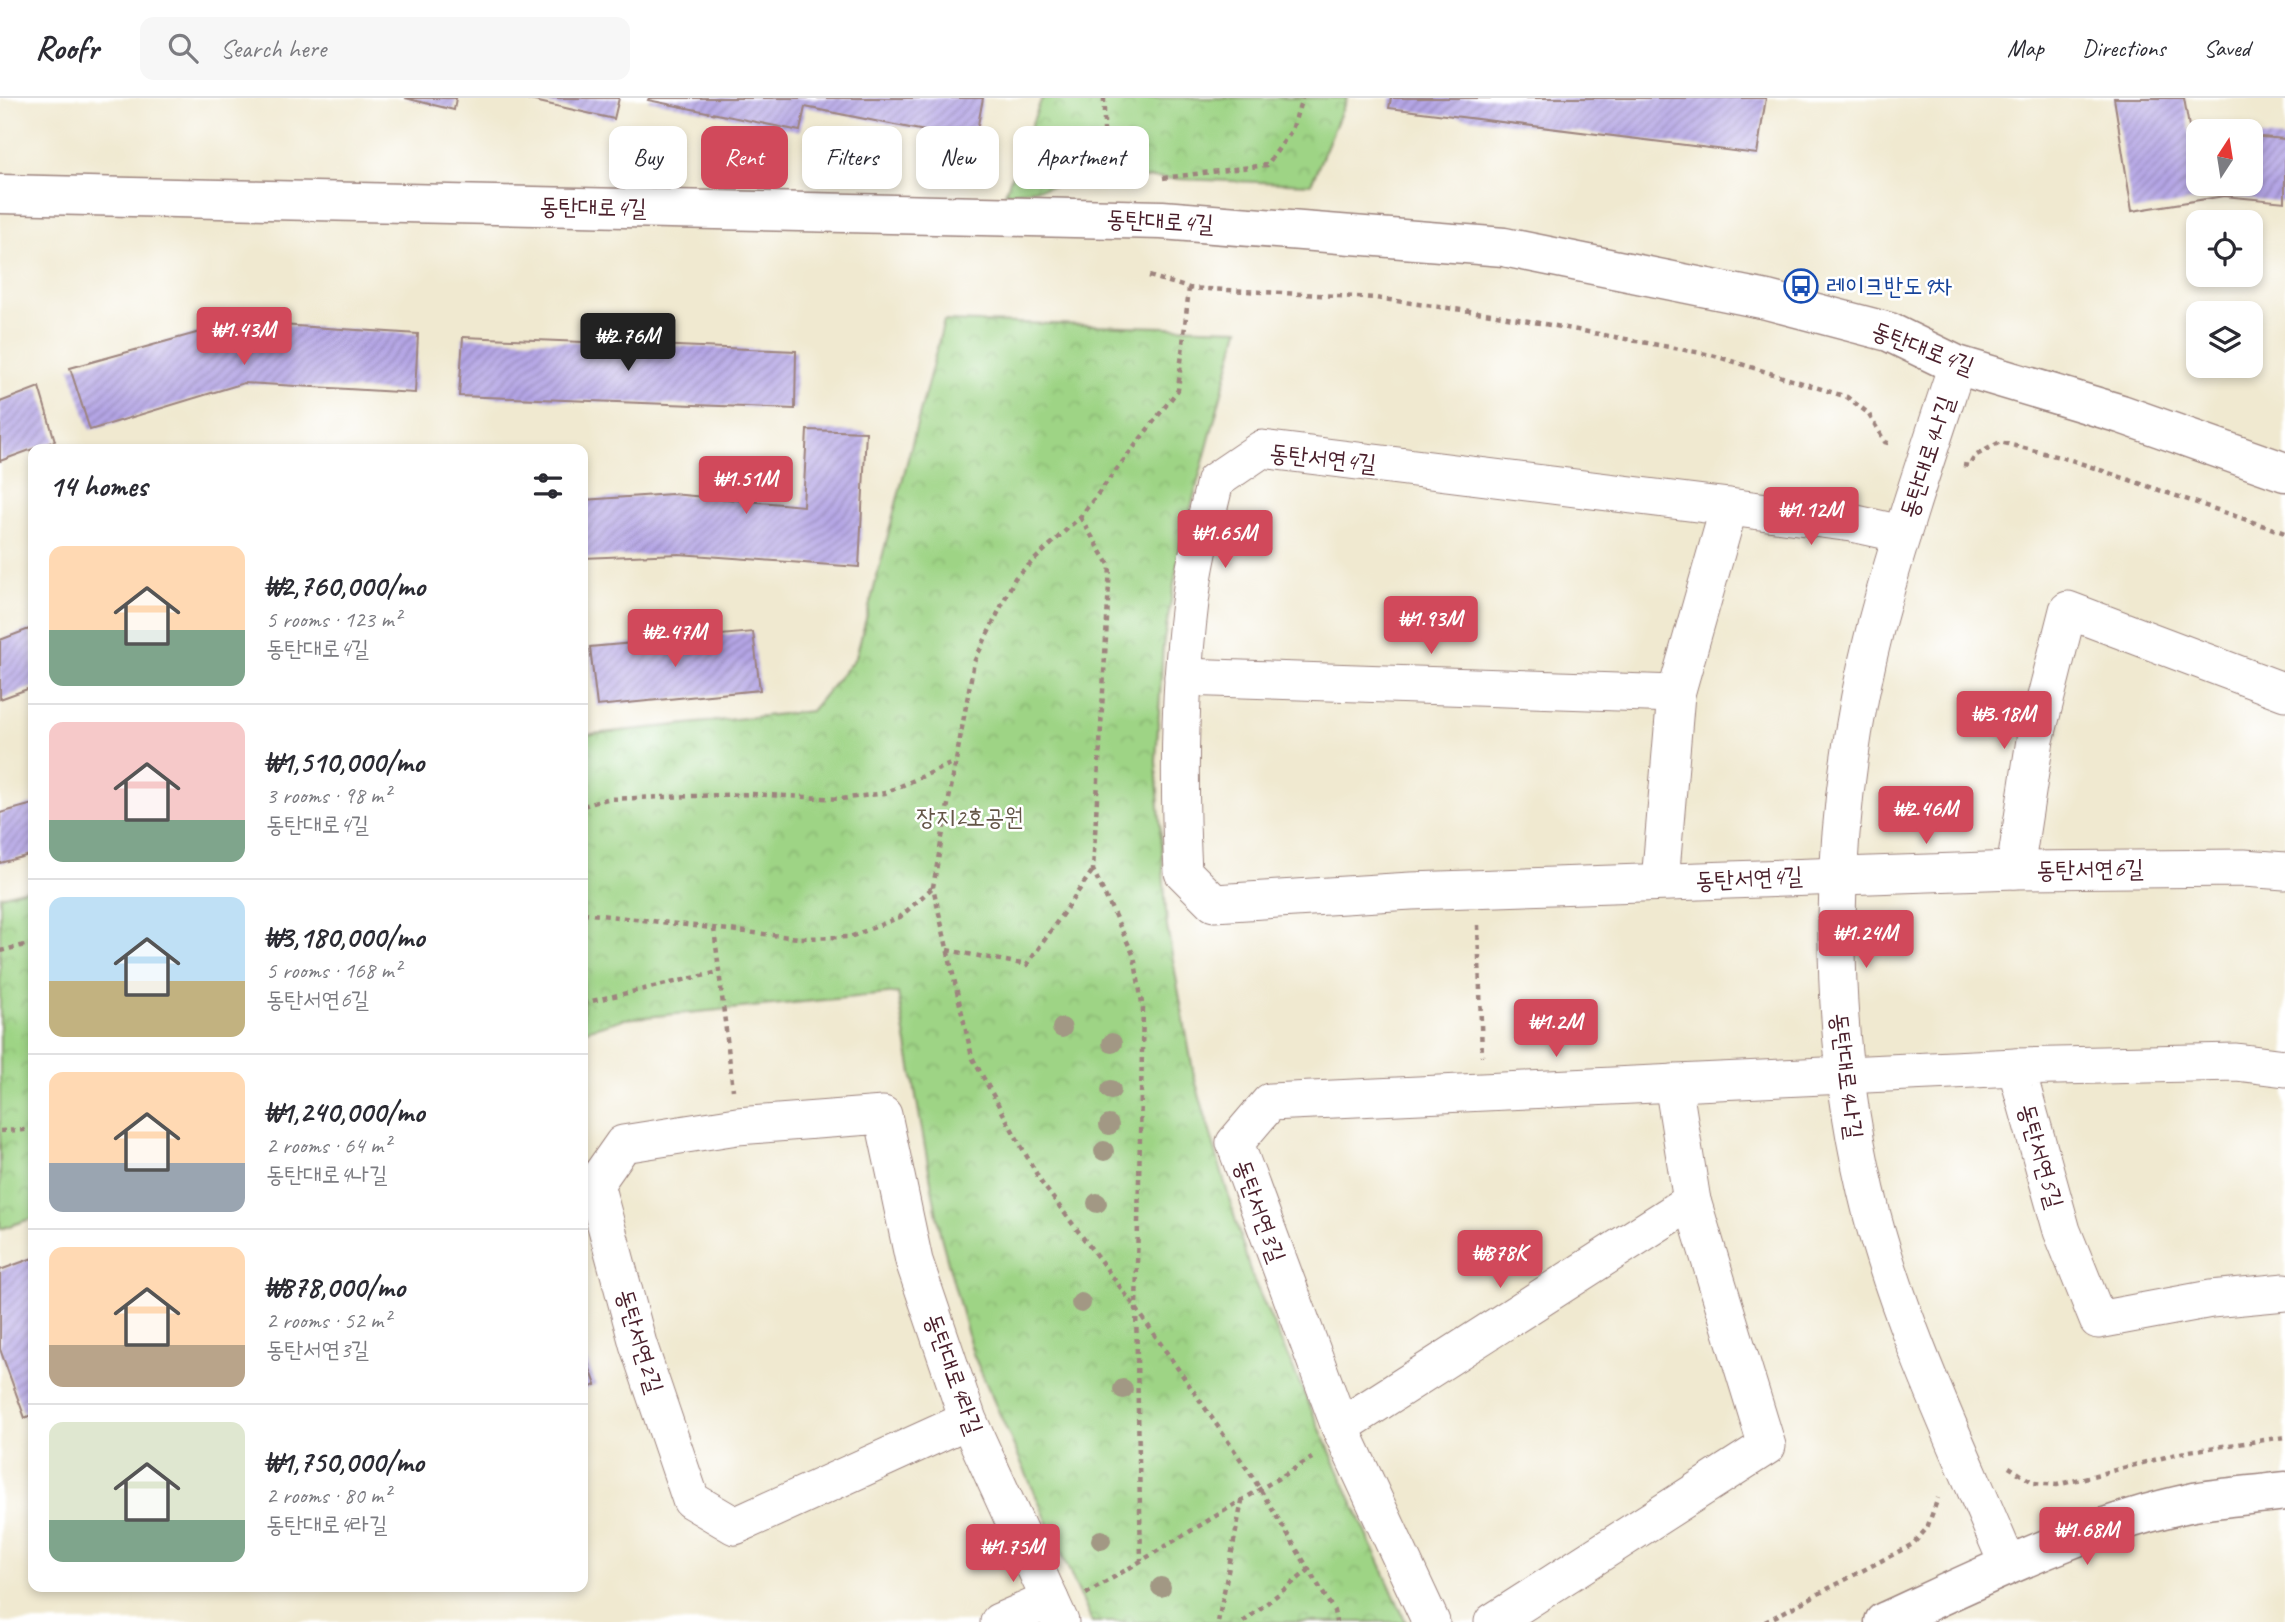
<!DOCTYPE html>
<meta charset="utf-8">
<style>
body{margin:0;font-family:Caveat,"Poor Story",sans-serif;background:#f7f7f7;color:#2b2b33;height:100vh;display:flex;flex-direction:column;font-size:26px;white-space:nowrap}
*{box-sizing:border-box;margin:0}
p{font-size:23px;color:#7c7c81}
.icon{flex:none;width:38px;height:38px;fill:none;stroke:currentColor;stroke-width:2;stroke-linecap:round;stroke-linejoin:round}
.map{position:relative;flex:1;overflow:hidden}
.sheet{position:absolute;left:28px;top:346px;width:560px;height:1148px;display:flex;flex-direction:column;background:#fff;border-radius:14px;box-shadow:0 4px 10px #0003}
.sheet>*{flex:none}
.hud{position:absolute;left:609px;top:28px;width:665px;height:63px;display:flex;gap:14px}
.needle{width:46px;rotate:12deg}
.tools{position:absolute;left:2186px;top:21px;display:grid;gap:14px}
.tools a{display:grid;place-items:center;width:77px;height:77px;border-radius:14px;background:#fff;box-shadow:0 4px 10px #0003;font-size:35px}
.price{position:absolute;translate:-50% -60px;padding:0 16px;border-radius:7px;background:#d1495b;color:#fff;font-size:23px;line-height:46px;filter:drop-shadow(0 2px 4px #0008)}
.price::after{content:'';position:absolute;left:50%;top:42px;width:21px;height:16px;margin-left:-10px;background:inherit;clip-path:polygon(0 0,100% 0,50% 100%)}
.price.active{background:#222;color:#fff}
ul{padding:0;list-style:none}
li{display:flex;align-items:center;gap:21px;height:175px;padding:0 21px}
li+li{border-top:2px solid #e1e1e2}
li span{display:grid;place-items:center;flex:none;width:196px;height:140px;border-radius:14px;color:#555}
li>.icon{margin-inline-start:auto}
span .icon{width:84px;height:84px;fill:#fffc;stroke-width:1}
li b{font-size:30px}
h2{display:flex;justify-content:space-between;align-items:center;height:84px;padding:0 21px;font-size:30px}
.chip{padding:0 24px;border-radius:14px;background:#fff;box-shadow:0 4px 10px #0003;font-size:24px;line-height:63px}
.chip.active{background:#d1495b;color:#fff}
header{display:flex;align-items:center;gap:42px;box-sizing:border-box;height:98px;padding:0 35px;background:#fff;border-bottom:2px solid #e1e1e2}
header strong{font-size:33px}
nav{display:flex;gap:38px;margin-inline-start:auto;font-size:24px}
.search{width:490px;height:63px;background:#f7f7f7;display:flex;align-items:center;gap:18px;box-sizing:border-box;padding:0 24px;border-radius:14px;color:#7c7c81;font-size:26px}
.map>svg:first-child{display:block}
.park{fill:url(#park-crowns);stroke:#747a58;stroke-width:2}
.building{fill:url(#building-hatch)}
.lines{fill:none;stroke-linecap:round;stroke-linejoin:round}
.street-casing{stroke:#9d847e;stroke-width:39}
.secondary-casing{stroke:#9d847e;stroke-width:41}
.path{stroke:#9d847e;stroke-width:4.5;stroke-dasharray:5 5;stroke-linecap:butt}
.street{stroke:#fff;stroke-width:37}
.secondary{stroke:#fff;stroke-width:38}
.tree{fill:#a29884}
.labels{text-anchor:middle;stroke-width:5;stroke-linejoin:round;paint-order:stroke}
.street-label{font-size:24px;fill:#4a1f2b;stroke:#fff}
.transit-label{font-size:24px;fill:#164399;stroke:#fff;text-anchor:start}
.park-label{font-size:24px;fill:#635546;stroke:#fff}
</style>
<header>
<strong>Roofr</strong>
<div class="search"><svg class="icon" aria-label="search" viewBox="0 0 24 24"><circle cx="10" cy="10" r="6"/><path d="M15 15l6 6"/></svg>Search here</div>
<nav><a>Map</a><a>Directions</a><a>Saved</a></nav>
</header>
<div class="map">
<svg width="2285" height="1524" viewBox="0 0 2285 1524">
<defs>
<pattern id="park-crowns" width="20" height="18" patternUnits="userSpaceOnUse" patternTransform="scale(1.75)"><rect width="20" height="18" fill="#9ed485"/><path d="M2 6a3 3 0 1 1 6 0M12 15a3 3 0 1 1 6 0" fill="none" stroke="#8ab673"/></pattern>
<pattern id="building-hatch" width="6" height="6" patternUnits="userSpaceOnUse" patternTransform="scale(1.75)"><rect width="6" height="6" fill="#b4a5e5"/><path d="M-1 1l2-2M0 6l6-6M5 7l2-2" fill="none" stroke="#9486ba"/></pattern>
</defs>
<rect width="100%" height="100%" fill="#fff"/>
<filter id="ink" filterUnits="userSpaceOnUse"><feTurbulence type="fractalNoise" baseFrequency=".0143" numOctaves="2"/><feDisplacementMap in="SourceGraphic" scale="14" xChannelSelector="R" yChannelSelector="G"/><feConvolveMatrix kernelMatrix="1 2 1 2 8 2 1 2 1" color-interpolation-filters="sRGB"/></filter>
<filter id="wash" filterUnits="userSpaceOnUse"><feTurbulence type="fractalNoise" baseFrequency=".00686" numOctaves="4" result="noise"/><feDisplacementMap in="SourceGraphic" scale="28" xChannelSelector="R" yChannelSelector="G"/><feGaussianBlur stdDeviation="1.57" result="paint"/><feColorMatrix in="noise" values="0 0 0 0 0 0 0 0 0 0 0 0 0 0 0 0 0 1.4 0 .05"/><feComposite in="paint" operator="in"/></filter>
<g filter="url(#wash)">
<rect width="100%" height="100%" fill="#f0e9d0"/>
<g class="park">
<polygon points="1042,0 1347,0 1311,86 1123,79 1005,95"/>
<polygon points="944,223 1239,231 1182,443 1163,547 1156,663 1167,829 1194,978 1251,1176 1406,1524 1092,1524 973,1256 940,1135 898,895 624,921 583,933 583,637 811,613 856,559"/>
<polygon points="33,789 33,1120 0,1131 0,798"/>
</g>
<g id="blocks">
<g class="building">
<polygon points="405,0 456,0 454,12"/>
<polygon points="521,0 619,0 614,21"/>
<polygon points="649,0 983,0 975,43 805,9 800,33 648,2"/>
<polygon points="1391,0 1766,0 1757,56 1389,10"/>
<polygon points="2114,0 2184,0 2192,46 2198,47 2198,86 2250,86 2250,38 2285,41 2285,104 2224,98 2132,113"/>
<polygon points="236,224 418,236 415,295 244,285 90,332 70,270"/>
<polygon points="463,239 796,253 795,311 459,298"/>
<polygon points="39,289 55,343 0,363 0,304"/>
<polygon points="807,332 866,334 859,469 679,456 583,460 583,402 672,396 803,408"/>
<polygon points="29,531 33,545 33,589 0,601 0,542"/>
<polygon points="753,534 760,592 597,608 590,549"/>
<polygon points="33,706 33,756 0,765 0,715"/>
<polygon points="33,1160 33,1316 25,1320 0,1251 0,1172"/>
<polygon points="583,1252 596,1287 583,1292"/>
</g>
</g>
</g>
<g filter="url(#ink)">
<use href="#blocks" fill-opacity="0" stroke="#9d847e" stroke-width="2"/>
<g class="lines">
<defs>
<g id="street">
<path d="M1957,267C1929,352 1900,437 1877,523C1827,717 1822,923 1872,1117C1904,1237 1960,1352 2008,1467"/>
<polyline points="1729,409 1852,425 1902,436"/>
<polyline points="1183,579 1676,596"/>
<polyline points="2285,594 2068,512 2035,642 2015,772 2244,770 2285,773"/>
<path d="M1660,784L1676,596L1729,409L1262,351L1215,383C1208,415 1198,448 1193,482C1179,579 1178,676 1183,774L1214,805L1411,793L2015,772"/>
<polyline points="2285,970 2236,964 2016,969 2062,1133 2098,1222 2211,1201 2285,1194"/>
<polyline points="968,1322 735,1428 691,1402 638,1246 595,1086 623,1046 737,1028 883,1017 914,1163 968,1322 1060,1524"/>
<polyline points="1340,1329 1692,1103"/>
<polyline points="999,1524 1050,1502"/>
<polyline points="1431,1524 1340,1329 1235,1045 1270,1004 2016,969"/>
<polyline points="1493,1524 1767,1348 1692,1103 1673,985"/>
</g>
<g id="secondary">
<polyline points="0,96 1162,122 1504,149 1767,202 1889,234 1957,267 2121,316 2285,374"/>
<path d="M1884,1524C1980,1480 2090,1425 2194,1404C2224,1399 2255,1397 2285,1393"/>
</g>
</defs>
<use href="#street" class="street-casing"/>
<use href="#secondary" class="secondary-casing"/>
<g class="path">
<polyline points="1104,0 1104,41 1123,79 1144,80"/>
<polyline points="1163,80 1267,67 1292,32 1302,0"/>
<polyline points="1149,178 1189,190 1375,200 1491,216 1712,257 1847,299 1868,315 1885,344 1891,346"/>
<polyline points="1189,190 1178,292 1080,419 1015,480 974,564 933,789 972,959 1041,1084 1136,1210 1252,1378 1334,1513 1336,1524"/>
<polyline points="1963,367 1969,368 1975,358 2000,344 2071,362 2285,435"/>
<polyline points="1080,419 1110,468 1093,772 1134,858 1143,911 1136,1210 1141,1462"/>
<polyline points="583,708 607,701 751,696 841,701 885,695 955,664"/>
<polyline points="583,815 798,840 850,839 900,819 932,790"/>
<polyline points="1478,827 1482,958"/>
<polyline points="714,830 733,992"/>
<polyline points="947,852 1027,867 1093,772"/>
<polyline points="0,853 33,845"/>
<polyline points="583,905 719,874"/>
<polyline points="0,1033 24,1032 33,1028"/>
<polyline points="2009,1369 2034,1385 2057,1387 2189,1353 2285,1339"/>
<polyline points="1086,1496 1312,1360"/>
<polyline points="1218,1524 1242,1403"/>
<polyline points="1243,1524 1309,1472"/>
<polyline points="1765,1524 1913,1446 1927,1430 1938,1400"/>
</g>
<use href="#street" class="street"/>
<use href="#secondary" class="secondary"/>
</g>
<g class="tree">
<circle cx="1062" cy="930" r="10"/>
<circle cx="1112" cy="945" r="10"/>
<circle cx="1111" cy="992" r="10"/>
<circle cx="1109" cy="1027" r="10"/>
<circle cx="1104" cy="1053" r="10"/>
<circle cx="1097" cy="1105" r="10"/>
<circle cx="1081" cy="1205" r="10"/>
<circle cx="1123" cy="1291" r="10"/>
<circle cx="1101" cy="1442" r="10"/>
<circle cx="1161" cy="1489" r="10"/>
</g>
</g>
<defs>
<symbol id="bus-ring" viewBox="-11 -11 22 22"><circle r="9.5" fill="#fff" stroke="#1a4fb4" stroke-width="1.5"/><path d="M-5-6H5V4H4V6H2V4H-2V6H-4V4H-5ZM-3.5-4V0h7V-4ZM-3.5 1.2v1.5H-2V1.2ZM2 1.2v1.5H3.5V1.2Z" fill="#1a4fb4"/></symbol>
</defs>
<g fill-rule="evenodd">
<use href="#bus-ring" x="1782" y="169" width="38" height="38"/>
</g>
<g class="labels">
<g class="street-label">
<text transform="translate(593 109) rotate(1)" y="8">동탄대로4길</text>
<text transform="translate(1160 123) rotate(3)" y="8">동탄대로4길</text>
<text transform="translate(1923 250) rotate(21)" y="8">동탄대로4길</text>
<text transform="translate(1927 359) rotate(-72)" y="8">동탄대로4나길</text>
<text transform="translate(1323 360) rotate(6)" y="8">동탄서연4길</text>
<text transform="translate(2090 771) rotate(-1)" y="8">동탄서연6길</text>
<text transform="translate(1749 780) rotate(-3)" y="8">동탄서연4길</text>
<text transform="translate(1847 978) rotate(83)" y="8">동탄대로4나길</text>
<text transform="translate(2041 1058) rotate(74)" y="8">동탄서연5길</text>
<text transform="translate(1260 1113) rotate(70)" y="8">동탄서연3길</text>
<text transform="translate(640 1243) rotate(73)" y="8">동탄서연2길</text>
<text transform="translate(954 1276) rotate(70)" y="8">동탄대로4라길</text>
</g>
<g class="transit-label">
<text x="1826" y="196">레이크반도9차</text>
</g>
<g class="park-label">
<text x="970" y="727">장지2호공원</text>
</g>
</g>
</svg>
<div class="tools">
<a><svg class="needle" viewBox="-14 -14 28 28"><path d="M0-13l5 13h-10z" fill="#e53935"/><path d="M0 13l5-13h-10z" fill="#7c7c81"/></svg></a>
<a><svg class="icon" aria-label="locate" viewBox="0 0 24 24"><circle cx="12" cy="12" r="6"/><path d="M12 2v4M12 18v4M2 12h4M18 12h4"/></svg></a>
<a><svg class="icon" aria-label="layers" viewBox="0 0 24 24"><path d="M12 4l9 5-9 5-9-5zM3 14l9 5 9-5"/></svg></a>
</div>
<b class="price" style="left:244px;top:269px">₩1.43M</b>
<b class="price active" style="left:628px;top:275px">₩2.76M</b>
<b class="price" style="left:746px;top:418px">₩1.51M</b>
<b class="price" style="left:1811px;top:449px">₩1.12M</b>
<b class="price" style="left:1225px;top:472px">₩1.65M</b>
<b class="price" style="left:1431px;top:558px">₩1.93M</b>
<b class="price" style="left:675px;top:571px">₩2.47M</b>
<b class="price" style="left:2004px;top:653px">₩3.18M</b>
<b class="price" style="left:1926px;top:748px">₩2.46M</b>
<b class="price" style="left:1866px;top:872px">₩1.24M</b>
<b class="price" style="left:1556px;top:961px">₩1.2M</b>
<b class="price" style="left:1500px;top:1192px">₩878K</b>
<b class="price" style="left:2087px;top:1469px">₩1.68M</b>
<b class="price" style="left:1013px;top:1486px">₩1.75M</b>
<div class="hud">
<a class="chip">Buy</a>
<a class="chip active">Rent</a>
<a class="chip">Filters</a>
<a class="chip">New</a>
<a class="chip">Apartment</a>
</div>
<section class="sheet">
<h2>14 homes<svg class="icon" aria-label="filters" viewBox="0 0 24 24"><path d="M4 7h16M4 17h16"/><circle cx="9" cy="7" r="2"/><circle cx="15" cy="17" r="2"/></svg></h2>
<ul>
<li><span style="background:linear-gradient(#ffd9b3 60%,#7fa58c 0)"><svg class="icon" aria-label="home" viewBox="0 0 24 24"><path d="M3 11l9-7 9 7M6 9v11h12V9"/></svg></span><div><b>₩2,760,000/mo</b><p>5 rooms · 123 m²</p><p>동탄대로4길</p></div></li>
<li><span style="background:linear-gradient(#f6c9c9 70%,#7fa58c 0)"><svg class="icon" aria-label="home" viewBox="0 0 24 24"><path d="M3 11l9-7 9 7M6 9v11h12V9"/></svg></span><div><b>₩1,510,000/mo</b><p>3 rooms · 98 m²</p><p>동탄대로4길</p></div></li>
<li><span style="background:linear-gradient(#bfe0f5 60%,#c2b280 0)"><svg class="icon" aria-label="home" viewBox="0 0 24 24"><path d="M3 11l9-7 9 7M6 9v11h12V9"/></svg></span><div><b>₩3,180,000/mo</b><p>5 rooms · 168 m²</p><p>동탄서연6길</p></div></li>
<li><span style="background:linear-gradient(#ffd9b3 65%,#9aa5b1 0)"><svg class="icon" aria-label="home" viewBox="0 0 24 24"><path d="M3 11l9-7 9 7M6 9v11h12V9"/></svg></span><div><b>₩1,240,000/mo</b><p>2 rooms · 64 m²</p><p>동탄대로4나길</p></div></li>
<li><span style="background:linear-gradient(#ffd9b3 70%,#b9a48a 0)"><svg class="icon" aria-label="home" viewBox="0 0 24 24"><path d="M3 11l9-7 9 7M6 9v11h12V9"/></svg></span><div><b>₩878,000/mo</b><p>2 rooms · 52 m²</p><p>동탄서연3길</p></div></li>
<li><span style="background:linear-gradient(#dfe7d0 70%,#7fa58c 0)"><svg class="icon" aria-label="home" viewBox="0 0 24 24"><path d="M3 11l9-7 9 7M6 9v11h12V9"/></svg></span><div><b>₩1,750,000/mo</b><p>2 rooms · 80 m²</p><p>동탄대로4라길</p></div></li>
</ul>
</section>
</div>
